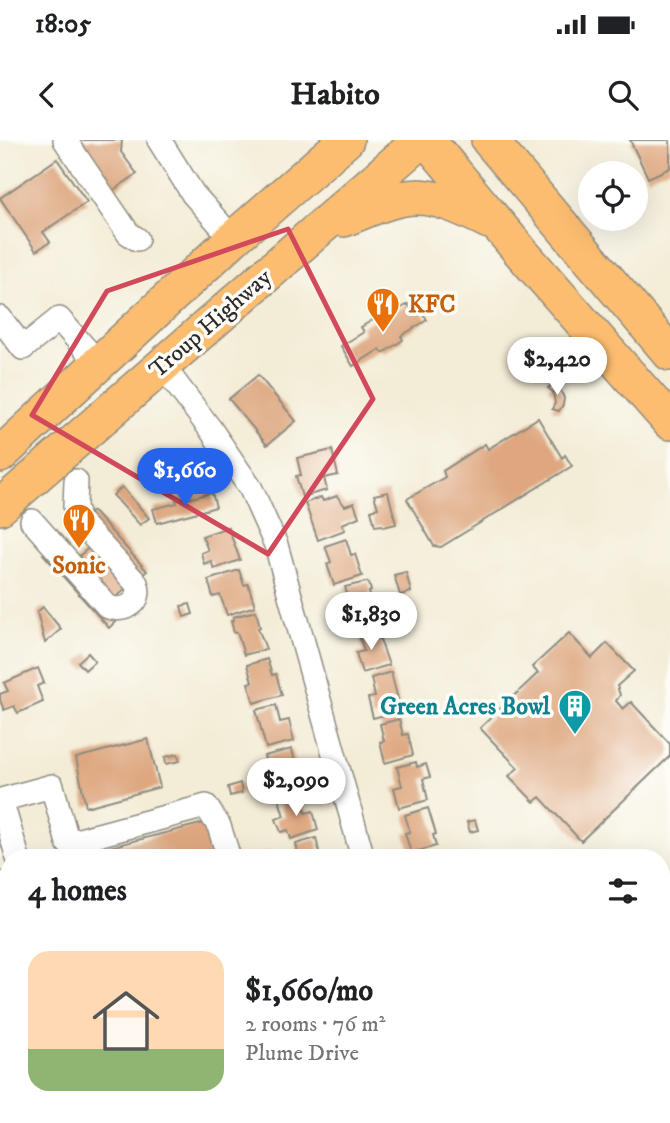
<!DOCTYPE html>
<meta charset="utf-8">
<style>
body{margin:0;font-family:"IM FELL DW Pica",serif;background:#f2f2f2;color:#202124;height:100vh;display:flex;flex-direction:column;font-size:26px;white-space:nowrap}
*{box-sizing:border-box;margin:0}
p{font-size:23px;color:#757577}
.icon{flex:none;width:38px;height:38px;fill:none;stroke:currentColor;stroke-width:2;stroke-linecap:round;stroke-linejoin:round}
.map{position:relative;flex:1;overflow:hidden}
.sheet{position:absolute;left:0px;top:709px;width:670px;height:275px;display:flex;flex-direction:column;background:#fff;border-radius:28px 28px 0 0;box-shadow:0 7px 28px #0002}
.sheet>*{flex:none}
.tools{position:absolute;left:578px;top:21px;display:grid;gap:14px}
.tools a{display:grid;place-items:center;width:70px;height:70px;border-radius:50%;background:#fff;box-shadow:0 7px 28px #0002;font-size:35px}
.price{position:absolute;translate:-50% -60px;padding:0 16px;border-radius:24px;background:#fff;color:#222;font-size:23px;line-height:46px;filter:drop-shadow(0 2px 4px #0008)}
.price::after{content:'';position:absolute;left:50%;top:42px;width:21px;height:16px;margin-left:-10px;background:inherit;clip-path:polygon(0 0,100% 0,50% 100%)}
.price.current{background:#2563eb;color:#fff}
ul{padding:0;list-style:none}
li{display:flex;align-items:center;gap:21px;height:175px;padding:0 28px}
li+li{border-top:2px solid #e0e0e0}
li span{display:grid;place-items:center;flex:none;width:196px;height:140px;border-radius:21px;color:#555}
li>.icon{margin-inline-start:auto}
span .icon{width:84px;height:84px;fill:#fffc;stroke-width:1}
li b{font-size:30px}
h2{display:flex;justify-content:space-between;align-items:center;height:84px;padding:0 28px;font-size:30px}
.status{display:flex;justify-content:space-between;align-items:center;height:49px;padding:0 35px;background:#fff;direction:ltr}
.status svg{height:19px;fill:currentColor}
header{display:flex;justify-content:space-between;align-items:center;height:91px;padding:0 28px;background:#fff;font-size:32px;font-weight:700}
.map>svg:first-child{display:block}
.building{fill:#dea780}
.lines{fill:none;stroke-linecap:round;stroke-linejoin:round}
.minor-casing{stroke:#8f8c80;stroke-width:26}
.highway-casing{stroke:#8f8c80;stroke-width:38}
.minor{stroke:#fff;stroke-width:23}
.highway{stroke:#fcbd6f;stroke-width:35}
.marked{fill:none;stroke:#d1495b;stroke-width:5;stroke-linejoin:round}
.labels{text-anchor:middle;stroke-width:7;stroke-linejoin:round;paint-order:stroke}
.food-label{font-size:24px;font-weight:bold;fill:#c56008;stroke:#fdfcf7;text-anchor:start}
.street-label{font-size:24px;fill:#2b2b2b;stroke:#fdfcf7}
.culture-label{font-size:24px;font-weight:bold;fill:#0d838f;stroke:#fdfcf7;text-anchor:end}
</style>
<div class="status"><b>18:05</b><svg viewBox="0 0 49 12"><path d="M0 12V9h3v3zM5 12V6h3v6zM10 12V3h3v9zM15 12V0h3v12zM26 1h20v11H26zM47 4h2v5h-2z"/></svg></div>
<header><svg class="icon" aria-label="back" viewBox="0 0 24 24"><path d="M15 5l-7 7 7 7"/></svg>Habito<svg class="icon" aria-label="search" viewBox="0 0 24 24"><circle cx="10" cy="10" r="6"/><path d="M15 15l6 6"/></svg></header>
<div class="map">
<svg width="670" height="983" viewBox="0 0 670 983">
<rect width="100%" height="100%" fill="#fdfcf7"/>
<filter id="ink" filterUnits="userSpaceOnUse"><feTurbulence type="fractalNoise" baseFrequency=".0143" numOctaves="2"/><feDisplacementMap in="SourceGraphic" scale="14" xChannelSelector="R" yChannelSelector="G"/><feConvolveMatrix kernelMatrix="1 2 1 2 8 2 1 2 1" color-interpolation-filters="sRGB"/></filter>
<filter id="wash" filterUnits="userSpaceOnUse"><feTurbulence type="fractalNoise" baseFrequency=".00686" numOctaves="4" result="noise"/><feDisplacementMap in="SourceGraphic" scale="28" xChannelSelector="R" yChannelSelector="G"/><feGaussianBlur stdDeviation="1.57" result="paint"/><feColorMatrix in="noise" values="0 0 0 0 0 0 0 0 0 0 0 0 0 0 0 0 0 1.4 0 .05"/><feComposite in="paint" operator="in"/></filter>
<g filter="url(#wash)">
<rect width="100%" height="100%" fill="#f3ecd6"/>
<g id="blocks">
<g class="building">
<polygon points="75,0 122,0 121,12 137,34 112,51"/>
<polygon points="630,0 670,0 670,28 648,38"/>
<polygon points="57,19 87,62 43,92 50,102 36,111 0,58"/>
<polygon points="408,164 410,167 413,165 418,172 421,170 427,180 401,196 403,200 383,213 380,209 353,226 341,206 364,192 361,187 383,174 385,178"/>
<polygon points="258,235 296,281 267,305 229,259"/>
<polygon points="554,243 559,247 564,258 563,265 559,271 552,269 555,263 553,252 548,248"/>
<polygon points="538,278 562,318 565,315 572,326 441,407 434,406 407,359 445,337 443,331 485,304 488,309"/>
<polygon points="332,310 338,335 324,338 327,350 302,357 296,336 301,335 297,318"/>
<polygon points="122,347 149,378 140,385 113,355"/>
<polygon points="388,352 396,384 383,387 382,385 375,386 371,370 378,368 374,355"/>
<polygon points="212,353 216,367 157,383 153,369 177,363 176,360 188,357 188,359"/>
<polygon points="337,356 345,366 354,363 359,377 342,384 345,390 318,400 305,363 321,357 323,361"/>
<polygon points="93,371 147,431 114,459 118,479 109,488 43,414 52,405 69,425 101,397 84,378"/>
<polygon points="228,387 240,420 214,429 211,421 204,424 201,413 208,410 202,396"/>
<polygon points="346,399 351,415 355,414 362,436 334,445 327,424 331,422 325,406"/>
<polygon points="239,430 244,445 248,444 255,466 227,475 220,455 213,457 208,440"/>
<polygon points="406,432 411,452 400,455 394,435"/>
<polygon points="366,442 369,443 371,451 369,452 376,480 349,487 344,468 351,467 345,447"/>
<polygon points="190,464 193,474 184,477 181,466"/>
<polygon points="43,467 61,489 45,503 37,472"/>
<polygon points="256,471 260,487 258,488 266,509 244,515 237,492 234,493 231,481 234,480 233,477"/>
<polygon points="376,488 389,525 362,533 356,513 364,511 358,493"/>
<polygon points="569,493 592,518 607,503 634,531 617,546 620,555 616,561 623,569 631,562 670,604 670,616 581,701 540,657 534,662 509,636 518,628 480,588 538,533 532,527"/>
<polygon points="88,513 95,521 85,530 78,522"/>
<polygon points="267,519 272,535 276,534 282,555 254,563 248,543 252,542 247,525"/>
<polygon points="38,528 44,543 37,546 43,562 18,573 14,566 4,570 0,560 0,554 8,551 4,543"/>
<polygon points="391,532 401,571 373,578 368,558 375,557 371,538"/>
<polygon points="276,565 280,582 289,580 294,601 266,608 256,570"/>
<polygon points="399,579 403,595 408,594 413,615 385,623 380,602 384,601 380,584"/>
<polygon points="148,599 160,647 86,667 76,618"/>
<polygon points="292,609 296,626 301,624 305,646 278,653 273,634 269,635 264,616"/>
<polygon points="178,614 180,621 166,624 165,617"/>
<polygon points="416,622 417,627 426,624 430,637 423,639 428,660 399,668 394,648 402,646 397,627"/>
<polygon points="240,643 242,653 230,656 228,647"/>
<polygon points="300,654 306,673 313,671 318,690 291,699 288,690 281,692 276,679 284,676 279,660"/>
<polygon points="428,668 436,694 433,695 436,706 411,713 405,693 410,692 405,675"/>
<polygon points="475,680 478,690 470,692 467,682"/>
<polygon points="208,682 217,718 89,718 83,714"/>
<polygon points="316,698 320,716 325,715 326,718 299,718 296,704"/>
<polygon points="270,711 272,718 250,718 249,717"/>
<polygon points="207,975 282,975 284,983 209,983"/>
<polygon points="369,975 390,975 393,983 371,983"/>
</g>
</g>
</g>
<g filter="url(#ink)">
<use href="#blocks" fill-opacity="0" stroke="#8f8c80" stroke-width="2"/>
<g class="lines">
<defs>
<g id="minor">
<polyline points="65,0 128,93 137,99"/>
<polyline points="159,0 193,54 233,99"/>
<polyline points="0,178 23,208 59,179 99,224"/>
<polyline points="162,225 211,290 251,349 276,405 363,718"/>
<path d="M32,381L108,467C125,473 144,462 136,443L78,380L75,366L76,341"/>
<polyline points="18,718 1,660 52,646 68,703 206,666 219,686 229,718"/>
<polyline points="0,745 9,742"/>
<polyline points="662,958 670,948"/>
<polyline points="196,975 198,983"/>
<polyline points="304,975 306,983"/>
<polyline points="437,975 439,983"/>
<polyline points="639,983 646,975"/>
</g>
<g id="highway">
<polyline points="427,0 520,111 670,282"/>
<polyline points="489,0 670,213"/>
<path d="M344,79C410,51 423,48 489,81"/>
<polyline points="0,315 233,99 346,0"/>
<polyline points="0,367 421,0"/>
</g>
</defs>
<use href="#minor" class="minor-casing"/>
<use href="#highway" class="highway-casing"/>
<use href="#minor" class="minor"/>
<use href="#highway" class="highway"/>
</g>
</g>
<path class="marked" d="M288,89L373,259L268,414L32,275L107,151Z"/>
<defs>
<symbol id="restaurant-pin" viewBox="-11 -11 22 30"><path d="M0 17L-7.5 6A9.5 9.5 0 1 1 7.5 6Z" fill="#e8710a" stroke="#fdfcf7"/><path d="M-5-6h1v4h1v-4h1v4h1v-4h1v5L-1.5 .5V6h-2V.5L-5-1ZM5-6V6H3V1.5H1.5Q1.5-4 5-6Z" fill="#fff"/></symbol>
<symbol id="building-pin" viewBox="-11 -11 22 30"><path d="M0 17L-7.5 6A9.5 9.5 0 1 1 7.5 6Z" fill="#0f9aa8" stroke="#fdfcf7"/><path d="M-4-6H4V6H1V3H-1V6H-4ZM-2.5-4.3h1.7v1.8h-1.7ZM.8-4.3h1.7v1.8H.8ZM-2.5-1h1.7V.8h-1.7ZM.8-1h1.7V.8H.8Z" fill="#fff"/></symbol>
</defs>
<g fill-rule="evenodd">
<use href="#restaurant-pin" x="364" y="145" width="38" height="52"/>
<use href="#restaurant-pin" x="60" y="361" width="38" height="52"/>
<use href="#building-pin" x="556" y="547" width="38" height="52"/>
</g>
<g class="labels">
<g class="food-label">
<text x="408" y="172">KFC</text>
<text x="79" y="433" text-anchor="middle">Sonic</text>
</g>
<g class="street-label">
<text transform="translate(210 183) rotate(-41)" y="8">Troup Highway</text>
</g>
<g class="culture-label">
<text x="550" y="574">Green Acres Bowl</text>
</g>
</g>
</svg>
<div class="tools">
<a><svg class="icon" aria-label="locate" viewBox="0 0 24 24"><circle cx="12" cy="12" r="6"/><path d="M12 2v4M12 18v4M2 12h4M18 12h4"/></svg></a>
</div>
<b class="price" style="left:557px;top:257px">$2,420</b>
<b class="price current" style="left:185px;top:368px">$1,660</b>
<b class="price" style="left:371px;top:512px">$1,830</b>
<b class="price" style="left:296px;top:678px">$2,090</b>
<section class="sheet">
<h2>4 homes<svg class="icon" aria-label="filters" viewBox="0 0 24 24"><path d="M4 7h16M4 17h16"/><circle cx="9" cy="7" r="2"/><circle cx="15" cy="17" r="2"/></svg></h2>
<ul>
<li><span style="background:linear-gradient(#ffd9b3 70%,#8fb573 0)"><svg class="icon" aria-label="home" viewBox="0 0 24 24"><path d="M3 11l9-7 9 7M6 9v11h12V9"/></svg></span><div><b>$1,660/mo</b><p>2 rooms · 76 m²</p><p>Plume Drive</p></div></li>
</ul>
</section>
</div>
